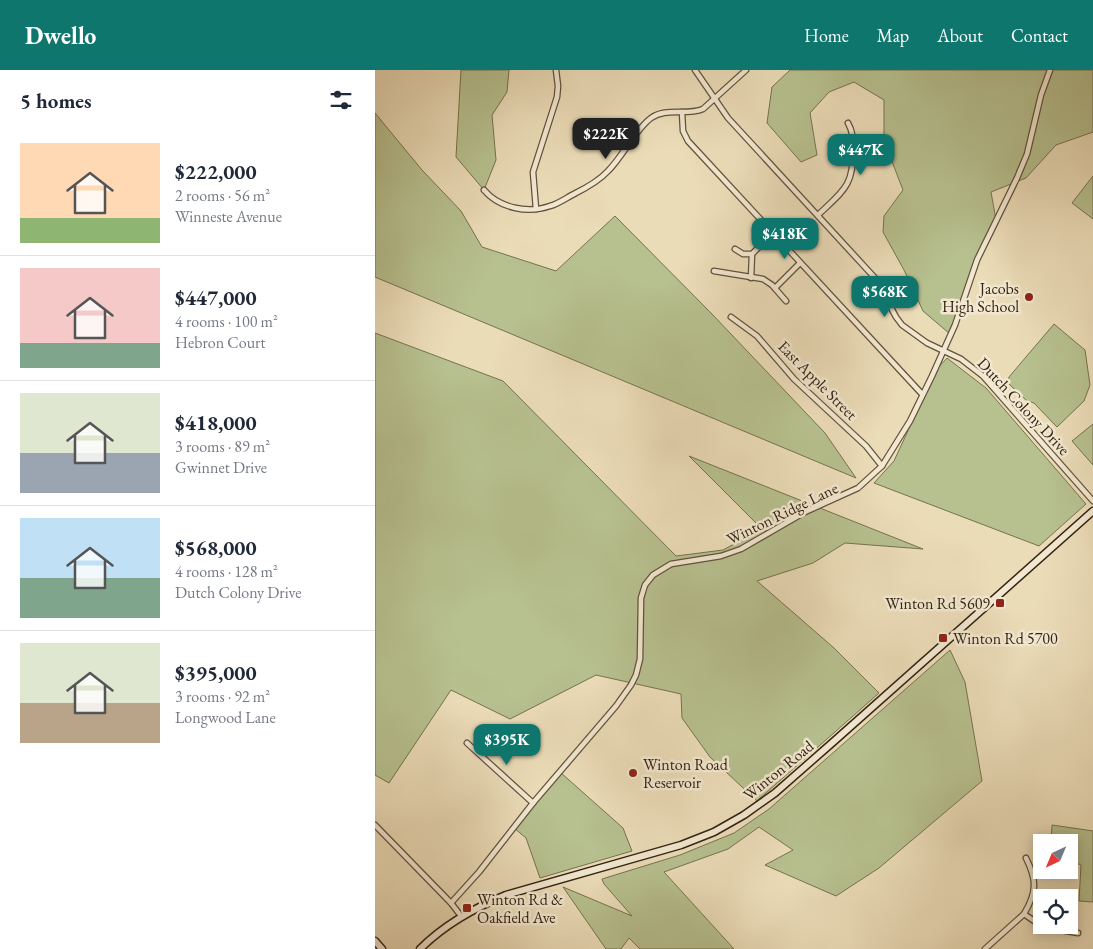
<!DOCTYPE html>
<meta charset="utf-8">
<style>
body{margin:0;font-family:"EB Garamond",serif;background:#f6f6f7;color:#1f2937;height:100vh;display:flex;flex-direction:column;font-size:19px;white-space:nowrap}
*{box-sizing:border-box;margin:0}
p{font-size:16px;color:#747a83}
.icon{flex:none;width:28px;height:28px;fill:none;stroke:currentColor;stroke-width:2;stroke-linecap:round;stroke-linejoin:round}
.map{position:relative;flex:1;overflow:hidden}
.panel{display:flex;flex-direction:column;background:#fff;width:375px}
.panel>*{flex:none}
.needle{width:32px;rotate:224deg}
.fabs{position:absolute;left:658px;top:764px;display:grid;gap:10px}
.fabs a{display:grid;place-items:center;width:45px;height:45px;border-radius:0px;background:#fff;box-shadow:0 2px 12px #0003;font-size:25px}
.price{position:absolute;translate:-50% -42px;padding:0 11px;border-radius:10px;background:#0f766e;color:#fff;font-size:16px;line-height:32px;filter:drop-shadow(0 1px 2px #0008)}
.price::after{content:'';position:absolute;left:50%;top:30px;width:15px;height:11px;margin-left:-8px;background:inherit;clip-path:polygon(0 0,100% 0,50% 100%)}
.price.on{background:#222;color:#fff}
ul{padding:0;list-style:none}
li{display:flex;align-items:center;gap:15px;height:125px;padding:0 20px}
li+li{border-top:1px solid #e0e1e3}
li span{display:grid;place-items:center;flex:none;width:140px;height:100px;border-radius:0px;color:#555}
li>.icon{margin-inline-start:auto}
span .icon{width:60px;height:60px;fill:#fffc;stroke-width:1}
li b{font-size:21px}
h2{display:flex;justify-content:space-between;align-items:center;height:60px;padding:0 20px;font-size:21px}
header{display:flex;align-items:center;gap:30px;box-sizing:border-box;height:70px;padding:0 25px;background:#0f766e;color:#fff}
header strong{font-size:24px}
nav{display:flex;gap:28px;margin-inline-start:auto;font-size:18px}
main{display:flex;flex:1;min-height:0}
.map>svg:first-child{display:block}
.green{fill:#b7c08f;stroke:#767250}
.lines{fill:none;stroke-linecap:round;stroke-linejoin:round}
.street-casing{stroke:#62523c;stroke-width:7}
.secondary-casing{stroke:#342412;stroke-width:9}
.street{stroke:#f2e8d1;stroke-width:4.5}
.secondary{stroke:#f2e8d1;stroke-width:6}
.poi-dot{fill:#8f2418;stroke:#f2e8d1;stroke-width:2}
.labels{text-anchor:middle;stroke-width:5;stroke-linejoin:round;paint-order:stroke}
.poi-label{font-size:16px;fill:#342412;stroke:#f2e8d1;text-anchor:start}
.street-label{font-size:16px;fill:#342412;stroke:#f2e8d1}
</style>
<header>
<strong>Dwello</strong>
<nav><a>Home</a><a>Map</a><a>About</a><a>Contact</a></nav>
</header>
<main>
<section class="panel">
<h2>5 homes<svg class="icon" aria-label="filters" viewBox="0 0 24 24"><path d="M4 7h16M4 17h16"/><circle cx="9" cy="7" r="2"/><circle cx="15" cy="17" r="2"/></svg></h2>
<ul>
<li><span style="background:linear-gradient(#ffd9b3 75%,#8fb573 0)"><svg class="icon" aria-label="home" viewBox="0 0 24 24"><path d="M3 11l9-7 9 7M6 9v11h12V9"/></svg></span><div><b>$222,000</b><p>2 rooms · 56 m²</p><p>Winneste Avenue</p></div></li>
<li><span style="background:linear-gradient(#f6c9c9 75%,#7fa58c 0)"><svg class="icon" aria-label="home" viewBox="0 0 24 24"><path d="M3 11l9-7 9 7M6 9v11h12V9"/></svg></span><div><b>$447,000</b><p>4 rooms · 100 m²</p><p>Hebron Court</p></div></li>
<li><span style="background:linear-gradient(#dfe7d0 60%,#9aa5b1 0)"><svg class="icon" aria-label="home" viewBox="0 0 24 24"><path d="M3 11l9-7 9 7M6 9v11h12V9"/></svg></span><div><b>$418,000</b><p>3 rooms · 89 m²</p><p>Gwinnet Drive</p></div></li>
<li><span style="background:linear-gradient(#bfe0f5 60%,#7fa58c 0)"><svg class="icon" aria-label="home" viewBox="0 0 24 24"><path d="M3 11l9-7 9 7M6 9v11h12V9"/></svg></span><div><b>$568,000</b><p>4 rooms · 128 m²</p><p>Dutch Colony Drive</p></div></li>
<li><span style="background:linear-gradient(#dfe7d0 60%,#b9a48a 0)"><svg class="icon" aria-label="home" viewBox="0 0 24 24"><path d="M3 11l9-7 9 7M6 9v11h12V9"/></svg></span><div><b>$395,000</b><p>3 rooms · 92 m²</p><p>Longwood Lane</p></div></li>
</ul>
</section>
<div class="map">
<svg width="718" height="879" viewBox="0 0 718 879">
<rect width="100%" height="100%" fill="#ebdcb8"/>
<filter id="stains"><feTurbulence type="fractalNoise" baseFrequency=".004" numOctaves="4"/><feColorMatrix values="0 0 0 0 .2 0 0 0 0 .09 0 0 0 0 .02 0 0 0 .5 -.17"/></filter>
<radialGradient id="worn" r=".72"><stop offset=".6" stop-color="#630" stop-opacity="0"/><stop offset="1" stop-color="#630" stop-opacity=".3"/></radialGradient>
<g class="green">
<polygon points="86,0 134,0 132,22 117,45 121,90 109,120 81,87"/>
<polygon points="415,0 718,0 718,62 681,75 651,108 616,122 621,150 602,190 575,264 548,241 529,200 508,162 509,146 528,120 509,71 509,30 479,12 454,22 435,43 442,85 426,92 392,53 397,17"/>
<polygon points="0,43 47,100 86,141 107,177 181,201 240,146 336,243 450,363 481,408 0,207"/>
<polygon points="718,106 718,149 697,133"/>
<polygon points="679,254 710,280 715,315 709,331 682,357 659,333 652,331 633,313 634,307"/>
<polygon points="0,263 128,311 301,486 348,480 387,459 314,386 548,479 470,473 438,493 382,511 459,578 504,623 382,731 335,687 307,648 306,624 221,605 135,649 76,620 14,713 0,705"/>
<polygon points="572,288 611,318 711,434 664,476 499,413 519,391 561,300"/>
<polygon points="718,354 718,395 697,371"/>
<polygon points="575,580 590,612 607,711 504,798 461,826 390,795 418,780 384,757 353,779 289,802 359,879 265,879 254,868 246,879 231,879 188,817 257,846 229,814 227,809 305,785 359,763 394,739"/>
<polygon points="185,702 248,758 257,781 165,808 151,768 139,758"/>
<polygon points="677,755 718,761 718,832 704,831 706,795 694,790 694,772 676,772"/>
</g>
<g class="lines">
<defs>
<g id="street">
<polyline points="320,0 353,48 500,208 521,247 527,255 552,273 586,289 608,306 718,431"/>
<polyline points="307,42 308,61 313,71 547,324"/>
<path d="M109,120C124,138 153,144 175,136C183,134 191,128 199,124C211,118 224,111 233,101C248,86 260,60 276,48C291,37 311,46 328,39L371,0"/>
<polyline points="161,139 158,102 182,27 183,16 181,0"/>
<path d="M443,145C468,121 479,116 478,79C478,69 478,62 473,53"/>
<polyline points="360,179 368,184 377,184 398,163"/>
<polyline points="339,201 388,209 397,215 411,231"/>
<polyline points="376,208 377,184"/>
<polyline points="400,218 425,193"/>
<polyline points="356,247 382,266 419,309 491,376 507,396"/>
<polyline points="92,673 158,733"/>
<polyline points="0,755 76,833 86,846"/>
<polyline points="76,833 104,802 158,733 241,636 256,615 261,605 265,589 266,528 270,515 278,505 296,494 346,486 366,479 430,442 483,418 507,396 535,351 557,306 580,255 602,190 642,108 652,84 666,25 675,0"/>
<polyline points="649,844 668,857 703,863"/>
<path d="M610,879L649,844C662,822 662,810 651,788"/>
</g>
<g id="secondary">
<polyline points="0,871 7,879"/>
<path d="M45,879C70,854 99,838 131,825L306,775L339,762L369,745L400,723L457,673L718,441"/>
</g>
</defs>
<use href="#street" class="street-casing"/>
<use href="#secondary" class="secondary-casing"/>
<use href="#street" class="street"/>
<use href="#secondary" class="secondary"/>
</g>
<g class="poi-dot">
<circle cx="654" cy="227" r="5"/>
<rect x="620" y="528" width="10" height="10" rx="2.5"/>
<rect x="563" y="563" width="10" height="10" rx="2.5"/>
<circle cx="258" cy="703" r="5"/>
<rect x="87" y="833" width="10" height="10" rx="2.5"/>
</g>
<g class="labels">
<g class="poi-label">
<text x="644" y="224" text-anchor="end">Jacobs<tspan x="644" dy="18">High School</tspan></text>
<text x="615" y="539" text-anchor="end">Winton Rd 5609</text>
<text x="578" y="574">Winton Rd 5700</text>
<text x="268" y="700">Winton Road<tspan x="268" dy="18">Reservoir</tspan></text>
<text x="102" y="835">Winton Rd &amp;<tspan x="102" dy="18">Oakfield Ave</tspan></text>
</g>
<g class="street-label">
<text transform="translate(443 310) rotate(45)" y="6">East Apple Street</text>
<text transform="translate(649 336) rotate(47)" y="6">Dutch Colony Drive</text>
<text transform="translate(407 443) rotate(-26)" y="6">Winton Ridge Lane</text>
<text transform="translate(403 700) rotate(-39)" y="6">Winton Road</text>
</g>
</g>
<rect width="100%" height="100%" filter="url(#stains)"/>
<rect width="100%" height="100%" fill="url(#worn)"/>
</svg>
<div class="fabs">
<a><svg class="needle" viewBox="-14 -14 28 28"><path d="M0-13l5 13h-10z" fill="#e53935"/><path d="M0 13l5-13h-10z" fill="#747a83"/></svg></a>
<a><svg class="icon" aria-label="locate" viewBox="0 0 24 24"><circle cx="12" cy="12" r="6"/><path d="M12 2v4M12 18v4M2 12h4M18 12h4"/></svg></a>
</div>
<b class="price on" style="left:231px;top:90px">$222K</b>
<b class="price" style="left:486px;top:106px">$447K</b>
<b class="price" style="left:410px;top:190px">$418K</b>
<b class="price" style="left:510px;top:248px">$568K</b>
<b class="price" style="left:132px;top:696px">$395K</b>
</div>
</main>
